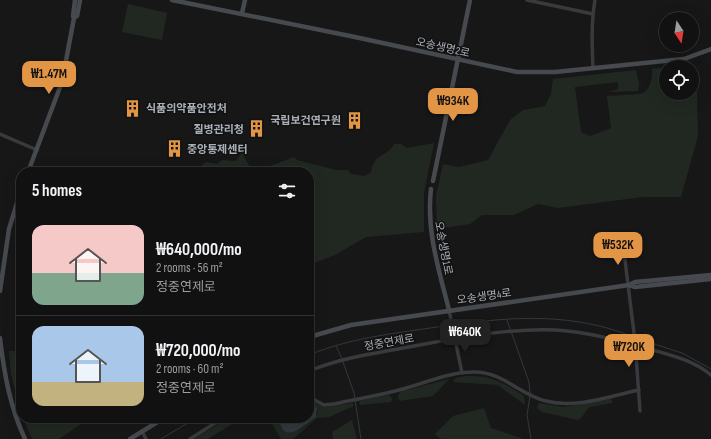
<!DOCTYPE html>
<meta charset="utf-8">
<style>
body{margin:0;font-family:"Sofia Sans Condensed","Noto Sans KR",sans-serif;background:#1e1f20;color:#f1f3f6;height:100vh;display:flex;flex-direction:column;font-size:15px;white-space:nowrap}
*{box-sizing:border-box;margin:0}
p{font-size:13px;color:#9c9d9f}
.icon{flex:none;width:22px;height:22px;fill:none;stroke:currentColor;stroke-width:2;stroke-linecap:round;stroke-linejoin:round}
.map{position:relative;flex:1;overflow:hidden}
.details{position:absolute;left:16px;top:167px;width:298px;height:256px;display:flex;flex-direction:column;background:#111112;border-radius:16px;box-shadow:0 4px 16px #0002,0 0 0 1px #303132}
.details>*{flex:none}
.needle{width:26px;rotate:168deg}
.buttons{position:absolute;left:659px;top:12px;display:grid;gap:8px}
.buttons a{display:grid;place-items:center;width:40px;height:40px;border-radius:50%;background:#111112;box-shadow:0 4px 16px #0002,0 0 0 1px #303132;font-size:20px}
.price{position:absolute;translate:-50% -34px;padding:0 9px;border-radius:8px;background:#e19545;color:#111;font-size:13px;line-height:26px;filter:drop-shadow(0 1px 2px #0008)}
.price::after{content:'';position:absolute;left:50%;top:24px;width:12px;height:9px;margin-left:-6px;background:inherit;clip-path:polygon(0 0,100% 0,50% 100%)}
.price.active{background:#222;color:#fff}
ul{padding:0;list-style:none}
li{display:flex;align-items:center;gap:12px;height:100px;padding:0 16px}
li+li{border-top:1px solid #303132}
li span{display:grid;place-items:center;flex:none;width:112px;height:80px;border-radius:12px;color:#555}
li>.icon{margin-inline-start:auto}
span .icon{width:48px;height:48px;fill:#fffc;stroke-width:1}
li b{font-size:17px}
h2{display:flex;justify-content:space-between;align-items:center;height:48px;padding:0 16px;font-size:17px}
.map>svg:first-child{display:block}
.green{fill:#212821}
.water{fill:#30393d}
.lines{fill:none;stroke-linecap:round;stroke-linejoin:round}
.stream{stroke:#30393d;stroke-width:1}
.street{stroke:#383a3d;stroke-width:3.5}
.secondary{stroke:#46494d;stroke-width:4.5}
.labels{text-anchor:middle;stroke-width:3;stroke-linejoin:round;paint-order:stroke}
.street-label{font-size:11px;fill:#aab0b7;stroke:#121213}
.poi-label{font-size:11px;font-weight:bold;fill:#aab0b7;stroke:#121213;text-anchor:start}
</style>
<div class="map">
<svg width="711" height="439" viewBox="0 0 711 439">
<rect width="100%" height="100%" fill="#171718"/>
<g class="green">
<polygon points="128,4 167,13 162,40 122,32"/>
<path d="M691,62L697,94L698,136L681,197H643L558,208L538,204L514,215H482L470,224L437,229L436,196L443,164L459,167L488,160L510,120L523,110L545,106L551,94L553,79L636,70L639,84L638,91L608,92L618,89V82L575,87L581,132L590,136L611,128L607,96L641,94C651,89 652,79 652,69L666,67V93H692V67H668Z"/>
<path d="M434,143L424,193V232L366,237L335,255L309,265V172H200L201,166L206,162L217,164L222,160L236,161L242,153L250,167L257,171L294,157L297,160L336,170H348L351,174L364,176L371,172C375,151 387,158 394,144H401L407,148Z"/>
<polygon points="9,351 16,351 18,355 21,354 21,413 11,374"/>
<path d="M465,376C492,375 502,382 524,396L525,405L498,385L453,382L456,378Z"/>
<polygon points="449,379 433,396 399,401 398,396 400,392"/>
<polygon points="389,395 392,398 391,402 360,405 359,401"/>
<path d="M610,399L612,400L613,403L590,407C584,411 584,417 578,420L542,412L537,408L539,403L564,407Z"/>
<polygon points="309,400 325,407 353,403 354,406 329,417 317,418 293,439 281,439 269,418 277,418 283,430 300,430 316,417 318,410 309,404"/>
<polygon points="484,408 491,428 524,439 441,439 435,434 453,416"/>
<polygon points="23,418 86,418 78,426 59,439 32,439"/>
<polygon points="228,418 242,418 208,439 194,439"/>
<polygon points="352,420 357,439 333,439 332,432"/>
</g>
<path class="water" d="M309,404L317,408L316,417C308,422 292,439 283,430C280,426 280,422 277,418H309Z"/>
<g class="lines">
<g class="stream">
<polyline points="507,320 529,382 530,393"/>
<path d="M453,325C514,316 576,313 633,337"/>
<polyline points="636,338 682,353 711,369"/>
<polyline points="336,346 342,359"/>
<path d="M309,355C355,336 401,333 450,325"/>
<polyline points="343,362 354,393 361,439"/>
<polyline points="530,396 527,415 531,439"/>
<polyline points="161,439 196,418"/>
</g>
<g class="street">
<polyline points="527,0 593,14"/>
<path d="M593,68C592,45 591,23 595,0"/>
<polyline points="0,134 37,150"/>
<polyline points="623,244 635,341 640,411"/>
<polyline points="449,310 462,373"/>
<path d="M309,371C341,358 375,353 409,347C457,338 506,328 556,330C589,332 621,341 653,350C674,356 695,361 711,375"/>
<path d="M309,397L324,405L334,404C355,399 378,396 399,390C423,384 448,372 473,372C502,371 520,395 546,401C576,409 610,396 639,390"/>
<polyline points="142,431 146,439"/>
<polyline points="190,439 223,418"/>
</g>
<g class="secondary">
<polyline points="172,0 355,37 517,72 555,72 684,59 711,49"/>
<polyline points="242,13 245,0"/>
<polyline points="74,18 73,16 75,0"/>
<polyline points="28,172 62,82 74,18 77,16 80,0"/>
<polyline points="433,181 470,0"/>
<path d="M431,189C426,231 439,270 449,310"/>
<polyline points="629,285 635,287 711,279"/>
<polyline points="0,291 9,229 21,190"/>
<polyline points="309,337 351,325 629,285 635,282 711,275"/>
<path d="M0,338C4,373 10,407 25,439"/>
<polyline points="130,439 164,418"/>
</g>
</g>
<defs>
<symbol id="building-bare" viewBox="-9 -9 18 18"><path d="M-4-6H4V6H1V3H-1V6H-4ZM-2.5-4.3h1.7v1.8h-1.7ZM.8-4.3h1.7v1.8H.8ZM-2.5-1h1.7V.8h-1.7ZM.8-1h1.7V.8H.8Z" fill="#e19545" stroke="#121213" stroke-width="2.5" paint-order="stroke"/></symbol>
</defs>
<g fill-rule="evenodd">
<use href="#building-bare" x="120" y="96" width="25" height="25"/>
<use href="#building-bare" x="342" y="108" width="25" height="25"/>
<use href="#building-bare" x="244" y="116" width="25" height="25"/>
<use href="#building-bare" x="162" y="136" width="25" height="25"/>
</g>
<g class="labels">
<g class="street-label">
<text transform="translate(443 47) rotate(13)" y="4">오송생명2로</text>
<text transform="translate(444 248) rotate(79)" y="4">오송생명1로</text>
<text transform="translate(484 296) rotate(-8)" y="4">오송생명4로</text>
<text transform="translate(389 342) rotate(-10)" y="4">정중연제로</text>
</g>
<g class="poi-label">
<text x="146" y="112">식품의약품안전처</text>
<text x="341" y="124" text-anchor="end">국립보건연구원</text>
<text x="244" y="133" text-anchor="end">질병관리청</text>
<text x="187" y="153">중앙통제센터</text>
</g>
</g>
</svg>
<div class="buttons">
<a><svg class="needle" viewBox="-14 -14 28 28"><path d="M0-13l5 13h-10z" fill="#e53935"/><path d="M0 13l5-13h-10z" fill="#9c9d9f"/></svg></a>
<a><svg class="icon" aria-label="locate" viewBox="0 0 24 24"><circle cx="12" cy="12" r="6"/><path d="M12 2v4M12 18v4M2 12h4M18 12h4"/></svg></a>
</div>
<b class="price" style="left:49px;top:95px">₩1.47M</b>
<b class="price" style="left:453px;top:122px">₩934K</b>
<b class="price" style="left:618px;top:266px">₩532K</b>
<b class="price active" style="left:465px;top:353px">₩640K</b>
<b class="price" style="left:629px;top:368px">₩720K</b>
<section class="details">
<h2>5 homes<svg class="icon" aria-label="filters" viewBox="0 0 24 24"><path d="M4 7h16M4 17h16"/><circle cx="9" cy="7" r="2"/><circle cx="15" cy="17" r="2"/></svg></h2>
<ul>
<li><span style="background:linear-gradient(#f6c9c9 60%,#7fa58c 0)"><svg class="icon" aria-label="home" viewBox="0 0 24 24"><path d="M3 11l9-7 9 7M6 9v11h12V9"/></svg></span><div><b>₩640,000/mo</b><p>2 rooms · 56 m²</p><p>정중연제로</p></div></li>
<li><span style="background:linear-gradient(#a9c7e8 70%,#c2b280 0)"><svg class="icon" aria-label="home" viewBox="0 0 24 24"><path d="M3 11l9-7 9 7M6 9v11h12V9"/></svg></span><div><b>₩720,000/mo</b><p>2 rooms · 60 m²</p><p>정중연제로</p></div></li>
</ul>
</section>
</div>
